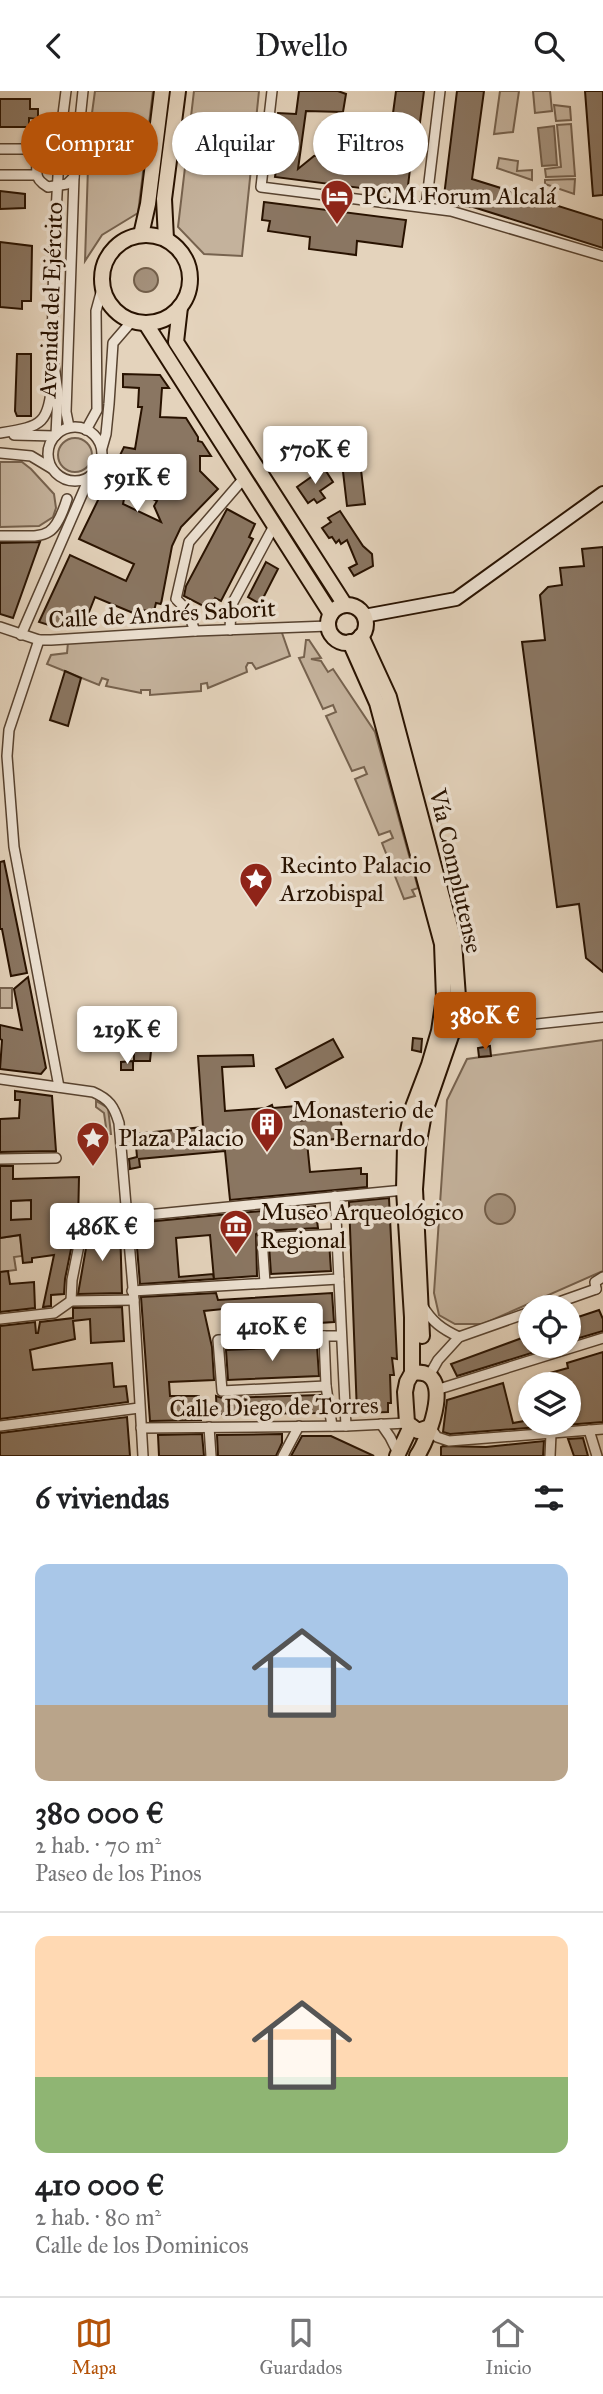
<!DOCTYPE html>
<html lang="es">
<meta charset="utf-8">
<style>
body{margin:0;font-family:"IM FELL Great Primer",serif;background:#f6f6f6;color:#202124;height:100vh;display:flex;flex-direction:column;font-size:26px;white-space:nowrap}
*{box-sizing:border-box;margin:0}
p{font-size:23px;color:#757577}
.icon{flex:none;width:38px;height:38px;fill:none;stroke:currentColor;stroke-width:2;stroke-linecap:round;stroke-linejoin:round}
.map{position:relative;height:1365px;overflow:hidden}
.panel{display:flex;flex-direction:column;background:#fff;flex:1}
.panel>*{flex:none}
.top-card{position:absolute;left:21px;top:21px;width:562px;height:63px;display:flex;gap:14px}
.controls{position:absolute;left:518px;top:1204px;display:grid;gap:14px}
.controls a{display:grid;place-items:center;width:63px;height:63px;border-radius:50%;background:#fff;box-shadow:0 2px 5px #0004;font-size:35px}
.price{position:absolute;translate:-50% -60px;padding:0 16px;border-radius:7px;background:#fff;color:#222;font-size:23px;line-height:46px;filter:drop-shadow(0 2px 4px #0008)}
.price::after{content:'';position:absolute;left:50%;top:42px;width:21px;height:16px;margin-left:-10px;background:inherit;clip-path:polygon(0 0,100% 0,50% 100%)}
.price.active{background:#b45309;color:#fff}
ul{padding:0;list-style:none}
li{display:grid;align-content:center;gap:14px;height:371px;padding:0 35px}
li+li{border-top:2px solid #e0e0e0}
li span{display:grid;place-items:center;height:217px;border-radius:14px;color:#555}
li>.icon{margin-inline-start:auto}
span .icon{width:126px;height:126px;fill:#fffc;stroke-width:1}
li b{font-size:30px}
h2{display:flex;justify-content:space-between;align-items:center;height:84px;padding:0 35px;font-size:30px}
.pill{padding:0 24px;border-radius:32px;background:#fff;box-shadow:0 2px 5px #0004;font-size:24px;line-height:63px}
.pill.active{background:#b45309;color:#fff}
header{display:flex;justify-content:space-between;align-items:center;height:91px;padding:0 35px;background:#fff;font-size:32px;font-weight:600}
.menu{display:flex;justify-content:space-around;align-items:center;height:98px;border-top:2px solid #e0e0e0;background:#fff;font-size:19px;color:#757577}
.menu a{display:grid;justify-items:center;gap:4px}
.menu .active{color:#b45309}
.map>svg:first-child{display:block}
.green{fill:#c4b29c;stroke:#76624e;stroke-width:2}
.water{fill:#a4917c;stroke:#725e4a;stroke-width:2}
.building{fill:#8a7662;stroke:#281200;stroke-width:2;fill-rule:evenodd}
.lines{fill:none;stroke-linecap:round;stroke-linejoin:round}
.street-casing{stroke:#57422f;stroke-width:12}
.secondary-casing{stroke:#281200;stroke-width:16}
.primary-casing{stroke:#281200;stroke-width:18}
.street{stroke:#ede2d3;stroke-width:9}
.secondary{stroke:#ede2d3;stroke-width:12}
.primary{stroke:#e4d3bc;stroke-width:14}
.labels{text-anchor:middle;stroke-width:7;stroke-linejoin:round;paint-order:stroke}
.poi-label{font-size:24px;fill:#281200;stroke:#ede2d3;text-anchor:start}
.street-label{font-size:24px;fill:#281200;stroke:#ede2d3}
</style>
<header><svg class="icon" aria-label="back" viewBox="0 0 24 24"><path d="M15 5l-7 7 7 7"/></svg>Dwello<svg class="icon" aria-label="search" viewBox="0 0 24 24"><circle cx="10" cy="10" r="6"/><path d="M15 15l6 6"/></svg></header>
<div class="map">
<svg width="603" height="1365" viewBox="0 0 603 1365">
<rect width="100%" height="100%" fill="#e4d3bc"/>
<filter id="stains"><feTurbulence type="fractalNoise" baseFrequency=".00286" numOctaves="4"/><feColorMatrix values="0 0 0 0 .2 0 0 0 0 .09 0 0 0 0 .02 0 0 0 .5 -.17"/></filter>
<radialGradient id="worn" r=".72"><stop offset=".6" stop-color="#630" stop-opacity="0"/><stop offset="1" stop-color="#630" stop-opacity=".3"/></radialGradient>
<g class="green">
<polygon points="95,0 153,0 138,122 102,144 85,170 89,44"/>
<polygon points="194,0 259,0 242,165 204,163 178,136"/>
<polygon points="500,0 519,0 513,41 494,43"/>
<polygon points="533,0 550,0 552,20 535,22"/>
<polygon points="554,14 570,16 571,29 556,30"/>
<polygon points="571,33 575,85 546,86 545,78 561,76 557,34"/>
<polygon points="346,36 372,39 370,55 344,51"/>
<polygon points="499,67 518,70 517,80 532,79 532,89 497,77"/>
<polygon points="575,88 574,103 545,93 545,89"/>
<circle cx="75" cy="364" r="17"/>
<polygon points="0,371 22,371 31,378 54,403 56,417 53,426 39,435 0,436"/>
<polygon points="281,539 290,565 256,578 252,572 248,572 246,576 247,581 208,597 207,592 201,593 201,600 150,604 150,599 141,599 141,602 106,595 108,589 102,587 99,594 47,573 51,564 67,562 68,551"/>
<polygon points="306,549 309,549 321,567 311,568 321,570 328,581 333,578 375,641 418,797 412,799 415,805 404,808 382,752 393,747 390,740 379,744 355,688 367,683 364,676 352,680 326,625 336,621 333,614 323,618 299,567 304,566"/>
<rect x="0" y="897" width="12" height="20"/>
<polygon points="603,949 603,1180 483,1233 455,1233 439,1224 434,1202 447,1009 467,968"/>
<polygon points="96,1010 108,1017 111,1043 107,1043 104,1022 96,1016"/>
<polygon points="31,1109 31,1128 11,1129 11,1110"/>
<polygon points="20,1144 22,1165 14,1166 16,1179 0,1181 0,1147"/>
</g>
<g class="water">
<polygon points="554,35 557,74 542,75 538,37"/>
<circle cx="146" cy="189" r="12"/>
<circle cx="500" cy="1118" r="15"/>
</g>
<g class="building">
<polygon points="299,0 338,0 346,3 343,21 306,20 298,78 314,65 321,64 386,74 396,0 424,0 415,70 411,70 407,103 275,86 280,54 274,53 278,22 296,23"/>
<polygon points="457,0 484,0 472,88 603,129 603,157 473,116 449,113 446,110 444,105"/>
<polygon points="585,0 603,0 603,104 593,105"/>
<polygon points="0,8 30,8 30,18 38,18 38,28 29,27 29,36 0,36"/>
<polygon points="0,100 25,103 25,117 0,118"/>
<polygon points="264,111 406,129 402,156 357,150 356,164 309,158 310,146 268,140 270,130 262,129"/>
<polygon points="0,151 32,155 31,210 22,210 22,218 0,216"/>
<polygon points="17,263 31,263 31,325 17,325 15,320"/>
<path d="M123,283L160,284L169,297H162L160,326L186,327L198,346V350L202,351L211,365H200V380L218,398L181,436L172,455L161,513L156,512L154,520L139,519L138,524L95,506L85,531L55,536L39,531L70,464L126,490L134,473L79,448L124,356L135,358L142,316H138L139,297L123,296ZM119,391L157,410L154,415L161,431L123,413L124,408Z"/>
<polygon points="360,370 365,413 347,415 342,372"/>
<polygon points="324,377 333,391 320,400 325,407 317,412 314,408 308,412 297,396"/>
<polygon points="227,418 255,433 249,446 253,448 221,510 215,507 209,518 184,505 186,495"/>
<polygon points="340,420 363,455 372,463 373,475 354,485 349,477 357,473 347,449 341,453 339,449 336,452 332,446 329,447 322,437 331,431 328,427"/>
<polygon points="40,451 13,527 0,523 0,452"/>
<polygon points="603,456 603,881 586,867 579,813 557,816 522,551 545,549 540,504 548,496 562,494 560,477 584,475 582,458"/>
<polygon points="266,471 278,478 260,513 248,506"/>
<polygon points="65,580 81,587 68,635 50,629"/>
<polygon points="4,770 27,882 11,885 2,838 0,838 0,771"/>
<polygon points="28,886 46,977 41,983 0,978 2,949 0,948 0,934 22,939 14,898"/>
<polygon points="413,947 422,948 421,961 412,959"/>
<polygon points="333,948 343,966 286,997 276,978"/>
<polygon points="490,955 491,965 479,966 478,957"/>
<polygon points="134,960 151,960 150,970 134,970"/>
<polygon points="253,964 254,975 222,976 225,1020 266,1017 272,1014 273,1017 296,1015 297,1030 340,1026 344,1047 307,1051 310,1081 361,1077 361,1083 367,1083 367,1096 230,1109 225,1060 139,1068 140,1076 130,1078 129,1068 137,1066 135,1043 203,1036 198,965"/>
<polygon points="133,970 133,979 121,979 121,971"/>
<polygon points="15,1000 52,1005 56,1060 0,1061 0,1028 19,1027 20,1009 15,1009"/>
<path d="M0,1075H13V1088L79,1086L78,1133L75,1138L65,1188L64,1203L51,1204V1215L43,1216L54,1164L32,1167V1171L23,1172L20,1144L0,1147ZM31,1109V1128L11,1129V1110Z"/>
<polygon points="389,1107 397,1268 392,1267 394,1284 390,1284 391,1312 388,1312 388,1321 357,1322 349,1111"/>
<polygon points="315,1115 318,1137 262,1140 256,1143 257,1185 214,1188 210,1144 176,1147 179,1186 213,1183 214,1188 140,1193 135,1132"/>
<polygon points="120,1135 122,1202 78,1203 89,1140"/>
<polygon points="329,1150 331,1180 271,1183 269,1154"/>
<polygon points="8,1180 10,1193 34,1191 35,1217 0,1221 0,1181"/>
<polygon points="216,1202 218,1209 332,1202 334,1231 224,1238 223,1218 204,1220 212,1256 214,1289 169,1291 170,1305 199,1305 201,1329 150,1330 141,1206"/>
<polygon points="122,1216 124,1250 91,1252 90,1228 73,1230 75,1248 30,1259 33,1279 112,1272 114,1296 126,1295 128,1311 0,1328 0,1235 35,1231 36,1242 38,1242 40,1231 73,1227 73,1217"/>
<polygon points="599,1219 603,1228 603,1240 569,1250 569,1229"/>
<polygon points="530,1244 530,1255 554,1255 457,1285 451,1273"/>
<polygon points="317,1255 319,1285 228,1289 226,1259"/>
<polygon points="603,1261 603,1331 450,1343 443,1341 447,1309 503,1292 513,1332 530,1329 530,1332 569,1332 569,1293 540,1293 539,1285 568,1277 567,1272"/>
<polygon points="320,1304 320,1322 217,1323 216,1305 222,1307"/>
<polygon points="127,1326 130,1365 0,1365 0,1342"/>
<polygon points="202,1343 204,1365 159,1365 158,1344"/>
<polygon points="282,1343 282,1352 276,1365 218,1365 217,1344"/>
<polygon points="302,1345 331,1345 374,1365 291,1365"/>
<polygon points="583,1347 588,1365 574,1365 568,1348"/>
<polygon points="544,1350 543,1365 441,1365 441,1356 443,1355 486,1356"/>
</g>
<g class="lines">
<defs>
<g id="street">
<polyline points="272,0 261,96 451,120 603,165"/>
<polyline points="0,58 40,58"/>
<polyline points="0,84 36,84"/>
<path d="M74,86L67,93L48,96C43,93 37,89 37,83C36,76 38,59 43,54C48,49 54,48 60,47L77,59"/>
<polyline points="426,116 440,0"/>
<polyline points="69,336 66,321 74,86 83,0"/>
<circle cx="75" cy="363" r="27"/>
<polyline points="86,339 97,319 96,220 102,198"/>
<path d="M0,342C45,335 47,333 53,288"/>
<polyline points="14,344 55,345"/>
<polyline points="56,344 58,302 52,260 54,160 60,47 66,0"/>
<polyline points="102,357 106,343 109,313 113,252 132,230"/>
<polyline points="0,362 31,365 51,377"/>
<path d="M0,445C43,444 53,453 67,408"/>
<polyline points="0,536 39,549 51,549 195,540 329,535"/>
<polyline points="230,539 231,515 275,433"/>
<polyline points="195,540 187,519 176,508 189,451 245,386"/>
<polyline points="21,544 90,385"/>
<polyline points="39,549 9,639 7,665 14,756 59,996"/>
<polyline points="452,942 603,926"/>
<path d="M0,988L93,1001C109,1008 114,1015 119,1032L134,1209L143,1365"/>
<polyline points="0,1068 56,1067"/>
<polyline points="335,1105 346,1335"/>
<polyline points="126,1126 404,1099"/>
<polyline points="265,1192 262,1147 337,1143"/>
<polyline points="596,1198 595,1191 603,1186"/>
<polyline points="132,1200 339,1188"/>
<polyline points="71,1210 72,1189 82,1139"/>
<path d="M422,1214C432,1231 442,1238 459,1246"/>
<polyline points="545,1216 596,1198"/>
<polyline points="0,1228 54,1222 71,1210 134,1209"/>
<polyline points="324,1245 218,1249 222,1300 326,1295"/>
<polyline points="429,1285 438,1269 459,1246 530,1221"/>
<polyline points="436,1299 603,1247"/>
<polyline points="381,1333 390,1346 398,1362"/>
<polyline points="0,1335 139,1317"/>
<polyline points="332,1335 326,1295 324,1245 341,1245"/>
<polyline points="209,1336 211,1365"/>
<polyline points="430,1336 437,1346 449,1350 603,1338"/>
<polyline points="141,1337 346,1335 407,1332"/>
<polyline points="589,1339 597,1365"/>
<polyline points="283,1365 299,1335"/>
<polyline points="550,1365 551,1343"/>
</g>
<polyline id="secondary" points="364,525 456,508 603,402"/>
<g id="primary">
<circle cx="146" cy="188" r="44"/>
<polyline points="141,144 148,113 162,0"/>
<polyline points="166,148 164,108 178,0"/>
<polyline points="180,216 176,251 345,514"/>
<polyline points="146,233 331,523"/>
<circle cx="347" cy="533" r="19"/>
<polyline points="361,545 389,606 454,851 458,906 452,942 424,1023 418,1056 415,1098 422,1245"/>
<polyline points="350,551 377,612 442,853 444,907 439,940 429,974 413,1016 405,1054 404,1099 412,1226 412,1282 407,1291 405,1301 407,1332 418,1340 430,1336"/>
<path d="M412,1282C457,1275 429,1347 417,1365"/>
<polyline points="397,1365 411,1335"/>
</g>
</defs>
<use href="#street" class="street-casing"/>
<use href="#secondary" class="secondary-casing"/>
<use href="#primary" class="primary-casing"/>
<use href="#street" class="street"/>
<use href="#secondary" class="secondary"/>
<use href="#primary" class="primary"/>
</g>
<defs>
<symbol id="hotel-pin" viewBox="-11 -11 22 30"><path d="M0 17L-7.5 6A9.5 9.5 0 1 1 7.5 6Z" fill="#8f2418" stroke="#ede2d3"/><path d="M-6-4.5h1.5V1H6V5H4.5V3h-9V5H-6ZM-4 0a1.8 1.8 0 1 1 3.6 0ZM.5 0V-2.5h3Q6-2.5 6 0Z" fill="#fff"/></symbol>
<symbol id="sight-pin" viewBox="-11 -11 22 30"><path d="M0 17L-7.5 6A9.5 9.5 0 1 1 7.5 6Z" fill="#8f2418" stroke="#ede2d3"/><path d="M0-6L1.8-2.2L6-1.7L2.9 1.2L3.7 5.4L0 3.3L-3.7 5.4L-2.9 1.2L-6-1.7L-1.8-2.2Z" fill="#fff"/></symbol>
<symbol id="building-pin" viewBox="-11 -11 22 30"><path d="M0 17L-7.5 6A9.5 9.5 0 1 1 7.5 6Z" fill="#8f2418" stroke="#ede2d3"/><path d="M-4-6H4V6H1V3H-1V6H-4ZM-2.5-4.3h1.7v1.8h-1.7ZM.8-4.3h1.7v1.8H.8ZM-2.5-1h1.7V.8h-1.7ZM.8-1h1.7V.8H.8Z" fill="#fff"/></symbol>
<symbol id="museum-pin" viewBox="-11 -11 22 30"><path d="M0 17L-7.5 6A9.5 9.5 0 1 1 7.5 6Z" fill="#8f2418" stroke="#ede2d3"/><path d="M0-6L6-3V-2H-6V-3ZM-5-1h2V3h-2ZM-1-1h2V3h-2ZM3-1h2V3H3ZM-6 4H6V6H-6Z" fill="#fff"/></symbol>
</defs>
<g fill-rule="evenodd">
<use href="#hotel-pin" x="318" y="86" width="38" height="52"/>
<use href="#sight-pin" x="237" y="769" width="38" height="52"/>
<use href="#building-pin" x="248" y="1014" width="38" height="52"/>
<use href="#sight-pin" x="74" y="1028" width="38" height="52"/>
<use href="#museum-pin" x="217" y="1116" width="38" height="52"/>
</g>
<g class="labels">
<g class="poi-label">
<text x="362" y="113">PCM Forum Alcalá</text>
<text x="280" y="782">Recinto Palacio<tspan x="280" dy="28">Arzobispal</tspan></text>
<text x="292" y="1027">Monasterio de<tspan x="292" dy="28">San Bernardo</tspan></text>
<text x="118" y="1055">Plaza Palacio</text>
<text x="260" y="1129">Museo Arqueológico<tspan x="260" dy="28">Regional</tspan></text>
</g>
<g class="street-label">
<text transform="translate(51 209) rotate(-88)" y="8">Avenida del Ejército</text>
<text transform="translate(162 523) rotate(-3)" y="8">Calle de Andrés Saborit</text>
<text transform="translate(456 780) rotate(77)" y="8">Vía Complutense</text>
<text transform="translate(274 1316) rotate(-1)" y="8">Calle Diego de Torres</text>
</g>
</g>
<rect width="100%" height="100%" filter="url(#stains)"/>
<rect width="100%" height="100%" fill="url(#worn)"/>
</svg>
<div class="controls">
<a><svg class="icon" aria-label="locate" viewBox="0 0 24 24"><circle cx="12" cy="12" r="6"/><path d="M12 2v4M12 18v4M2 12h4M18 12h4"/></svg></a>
<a><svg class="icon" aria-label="layers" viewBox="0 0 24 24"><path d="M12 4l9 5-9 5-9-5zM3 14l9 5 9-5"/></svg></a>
</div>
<b class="price" style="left:315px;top:395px">570K €</b>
<b class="price" style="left:137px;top:423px">591K €</b>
<b class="price active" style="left:485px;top:961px">380K €</b>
<b class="price" style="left:127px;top:975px">219K €</b>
<b class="price" style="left:102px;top:1172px">486K €</b>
<b class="price" style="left:272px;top:1272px">410K €</b>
<div class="top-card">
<a class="pill active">Comprar</a>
<a class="pill">Alquilar</a>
<a class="pill">Filtros</a>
</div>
</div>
<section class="panel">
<h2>6 viviendas<svg class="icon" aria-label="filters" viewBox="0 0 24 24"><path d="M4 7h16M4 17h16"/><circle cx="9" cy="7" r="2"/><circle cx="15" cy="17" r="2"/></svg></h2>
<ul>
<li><span style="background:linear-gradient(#a9c7e8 65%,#b9a48a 0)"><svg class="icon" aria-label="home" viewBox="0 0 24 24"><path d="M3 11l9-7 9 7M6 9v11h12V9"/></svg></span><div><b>380 000 €</b><p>2 hab. · 70 m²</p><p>Paseo de los Pinos</p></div></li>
<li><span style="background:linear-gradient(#ffd9b3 65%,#8fb573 0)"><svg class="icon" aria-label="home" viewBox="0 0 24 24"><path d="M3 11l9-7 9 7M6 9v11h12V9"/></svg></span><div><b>410 000 €</b><p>2 hab. · 80 m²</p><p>Calle de los Dominicos</p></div></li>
</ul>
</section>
<nav class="menu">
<a class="active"><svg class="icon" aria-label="map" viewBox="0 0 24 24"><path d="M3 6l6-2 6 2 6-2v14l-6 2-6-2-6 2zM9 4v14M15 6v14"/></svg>Mapa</a>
<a><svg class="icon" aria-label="saved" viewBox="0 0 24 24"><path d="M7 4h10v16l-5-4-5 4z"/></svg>Guardados</a>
<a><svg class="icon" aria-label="home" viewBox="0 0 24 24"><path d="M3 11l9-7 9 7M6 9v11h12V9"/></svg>Inicio</a>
</nav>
